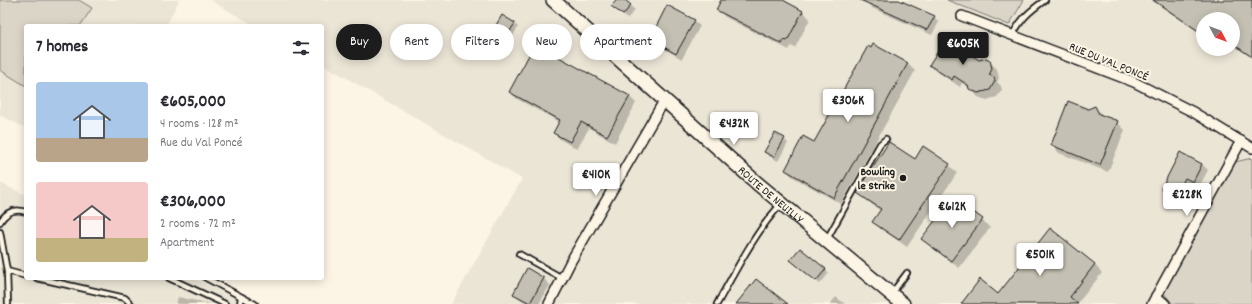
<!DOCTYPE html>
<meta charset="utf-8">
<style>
body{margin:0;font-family:Dekko,sans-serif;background:#f2f2f3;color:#2b2b33;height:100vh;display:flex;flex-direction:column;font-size:15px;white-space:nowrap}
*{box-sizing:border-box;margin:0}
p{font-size:13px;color:#7c7c81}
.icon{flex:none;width:22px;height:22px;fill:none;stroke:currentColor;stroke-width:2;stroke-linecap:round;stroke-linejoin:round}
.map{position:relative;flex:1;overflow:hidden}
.side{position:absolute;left:24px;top:24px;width:300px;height:256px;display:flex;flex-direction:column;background:#fff;border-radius:4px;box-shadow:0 2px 10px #0003}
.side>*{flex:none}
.banner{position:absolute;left:336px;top:24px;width:380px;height:36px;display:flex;gap:8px}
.needle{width:26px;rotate:131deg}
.buttons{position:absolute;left:1196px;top:12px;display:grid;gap:8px}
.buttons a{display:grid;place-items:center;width:44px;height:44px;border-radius:50%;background:#fff;box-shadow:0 2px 10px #0003;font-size:20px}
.price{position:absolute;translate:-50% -34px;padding:0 9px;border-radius:4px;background:#fff;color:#222;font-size:13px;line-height:26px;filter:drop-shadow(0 1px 2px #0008)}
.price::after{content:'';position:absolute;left:50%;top:24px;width:12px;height:9px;margin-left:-6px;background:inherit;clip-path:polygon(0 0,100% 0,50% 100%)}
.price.current{background:#1c1c1c;color:#fff}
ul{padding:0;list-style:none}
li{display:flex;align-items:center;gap:12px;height:100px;padding:0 12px}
li span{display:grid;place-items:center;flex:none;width:112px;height:80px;border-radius:4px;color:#555}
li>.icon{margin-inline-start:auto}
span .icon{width:48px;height:48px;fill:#fffc;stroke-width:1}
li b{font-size:17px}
h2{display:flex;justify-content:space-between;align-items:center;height:48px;padding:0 12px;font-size:17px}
.chip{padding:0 14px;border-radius:18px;background:#fff;box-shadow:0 2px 10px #0003;font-size:14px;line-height:36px}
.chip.current{background:#1c1c1c;color:#fff}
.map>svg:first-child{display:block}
.built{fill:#ebe5d6;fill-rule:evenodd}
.green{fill:#dbd5c8;stroke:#7c7872}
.shadow{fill:#0003}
.building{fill:#c4c0b3;stroke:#1c1c1c}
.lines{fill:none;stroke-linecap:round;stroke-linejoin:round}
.lane-casing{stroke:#1c1c1c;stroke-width:8}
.street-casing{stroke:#1c1c1c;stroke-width:12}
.secondary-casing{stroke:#1c1c1c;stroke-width:16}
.lane{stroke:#fcf5e5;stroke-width:4.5}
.street{stroke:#fcf5e5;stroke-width:9}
.secondary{stroke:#fcf5e5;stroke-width:13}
.poi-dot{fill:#1c1c1c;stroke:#fcf5e5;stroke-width:1.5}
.labels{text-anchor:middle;stroke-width:4;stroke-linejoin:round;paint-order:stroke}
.street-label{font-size:12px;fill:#1c1c1c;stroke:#fcf5e5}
.poi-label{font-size:12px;font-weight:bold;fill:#1c1c1c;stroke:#fcf5e5;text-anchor:end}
</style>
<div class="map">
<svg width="1252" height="304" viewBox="0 0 1252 304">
<rect width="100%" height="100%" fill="#fcf5e5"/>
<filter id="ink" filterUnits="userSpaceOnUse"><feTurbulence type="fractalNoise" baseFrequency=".025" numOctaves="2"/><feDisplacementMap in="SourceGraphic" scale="8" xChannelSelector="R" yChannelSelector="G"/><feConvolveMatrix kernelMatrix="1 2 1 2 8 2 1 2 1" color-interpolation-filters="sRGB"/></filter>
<g filter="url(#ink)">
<g class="built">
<polygon points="0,0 179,0 166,26 26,26 26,128 0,115"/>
<path d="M210,0H1252V158L1235,162L1162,291L1173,304H451L522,179L322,64V26H255ZM1203,19H1233V49H1203Z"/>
<polygon points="0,183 26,195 26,278 193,278 247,304 0,304"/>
</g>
<g class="green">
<polygon points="0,0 79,0 92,8 80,26 26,26 26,86 0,70"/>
<polygon points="947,0 1024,0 1009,25"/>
<polygon points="1252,158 1252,304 1173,304 1162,291 1235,162"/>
</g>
<g class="shadow">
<polygon points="618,0 623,0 635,10 627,19 617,10"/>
<polygon points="722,0 781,0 803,11 810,19 795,48 791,46 789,50 725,17 717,9"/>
<polygon points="868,0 896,0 934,17 939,22 932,35 872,8 867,3"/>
<polygon points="1151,0 1252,0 1252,58 1233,45 1233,19 1203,19 1203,35"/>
<polygon points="694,21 700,26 682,59 657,45 651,39"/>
<polygon points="514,23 518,27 503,53 491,46 487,42"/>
<polygon points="958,41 966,49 966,52 979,61 989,61 997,69 999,78 997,82 1001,86 1002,90 997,97 986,100 978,97 970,88 962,83 960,87 938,72 930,65"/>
<polygon points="874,45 908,64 915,71 841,204 793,177 786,170 815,144"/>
<polygon points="510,92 629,96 636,103 615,143 589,128 577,149 561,140 554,133 560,122 517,99"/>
<polygon points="1095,107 1104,117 1117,122 1125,130 1108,172 1059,153 1052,145 1088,110"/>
<polygon points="784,139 788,143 778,161 769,156 766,152"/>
<polygon points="1181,154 1202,164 1208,170 1199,187 1191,183 1182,201 1169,194 1163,188"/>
<polygon points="915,161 949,165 957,173 907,247 881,229 873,222 881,211 866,200 858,193"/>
<polygon points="982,220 990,228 959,268 930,246 923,239"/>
<polygon points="1050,229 1095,265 1102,273 1077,304 966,304 998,295"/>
<polygon points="795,264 825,269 829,273 820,284"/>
<polygon points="527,270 544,279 550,285 539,304 528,304 520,299 514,294"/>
<polygon points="178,297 211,304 176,304"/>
<polygon points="836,297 845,304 830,304"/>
</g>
<g class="building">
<polygon points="617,0 625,0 631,5 623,15 611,6"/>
<polygon points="721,0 783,0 803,11 787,41 784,40 782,44 716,10"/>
<polygon points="860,0 899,0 935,16 927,30"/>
<polygon points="1153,0 1252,0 1252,57 1233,44 1233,19 1203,19 1203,34"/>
<polygon points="667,5 695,20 676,54 650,39"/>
<polygon points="502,15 515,23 498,50 486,42"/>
<polygon points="948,36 951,38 952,36 959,41 958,46 979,60 986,58 990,60 992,69 989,75 994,77 995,81 990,90 978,93 969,89 968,85 954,76 952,80 929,65"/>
<polygon points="535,44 630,96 607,136 581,122 570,142 553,133 560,120 509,92"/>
<polygon points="873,44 908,63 834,198 785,170 803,136 814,142 868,46 871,48"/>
<polygon points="1068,101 1088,109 1095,106 1099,114 1118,121 1100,165 1051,145"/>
<polygon points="775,133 785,138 774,157 764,152"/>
<polygon points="889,142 915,159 923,146 950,164 899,240 872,222 881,209 857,193 866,177"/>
<polygon points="1180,152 1202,164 1193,182 1185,178 1176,196 1161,189"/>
<polygon points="953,197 983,219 951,261 921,239"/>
<polygon points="1050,228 1095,264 1070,297 1078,304 961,304 980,279 998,294"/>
<polygon points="800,248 826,269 816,281 790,260"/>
<polygon points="527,268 544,278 530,303 513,294"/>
<polygon points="756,279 788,304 736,304"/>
</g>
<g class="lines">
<defs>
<g id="lane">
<path d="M1012,36C1022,17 1029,12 1045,0"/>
<path d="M0,222C6,212 14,208 26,212"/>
<polyline points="0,232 7,271"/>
<polyline points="827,239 880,144 886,139"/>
<polyline points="519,254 562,278"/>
<polyline points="37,278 125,298 131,304"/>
<polyline points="169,278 225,304"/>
<polyline points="206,278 255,304"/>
<polyline points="892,293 907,273"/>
<polyline points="8,304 7,271 26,276"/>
<polyline points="240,304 241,297"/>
<path d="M717,304C736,270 754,234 780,205"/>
</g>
<g id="street">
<polyline points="962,16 1134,82 1193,112 1252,148"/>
<polyline points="1156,296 1165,304"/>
<polyline points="549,304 571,261 664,101"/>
<polyline points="1152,304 1241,141"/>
</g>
<g id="secondary">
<path id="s1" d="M553,0L758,184L903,304"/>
</g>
</defs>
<use href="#lane" class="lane-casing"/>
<use href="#street" class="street-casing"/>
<use href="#secondary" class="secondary-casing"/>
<use href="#lane" class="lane"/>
<use href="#street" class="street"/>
<use href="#secondary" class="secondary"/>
</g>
</g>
<circle class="poi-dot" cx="903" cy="178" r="4"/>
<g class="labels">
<g class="street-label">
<text transform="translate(1109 61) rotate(22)" y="4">RUE DU VAL PONCÉ</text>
<text dy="4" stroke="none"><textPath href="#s1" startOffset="292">ROUTE DE NEUILLY</textPath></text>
</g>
<g class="poi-label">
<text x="895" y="175">Bowling<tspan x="895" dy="14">le Strike</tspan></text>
</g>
</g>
</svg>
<div class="buttons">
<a><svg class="needle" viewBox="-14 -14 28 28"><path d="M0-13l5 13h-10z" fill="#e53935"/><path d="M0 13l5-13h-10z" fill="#7c7c81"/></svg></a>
</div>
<b class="price current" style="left:963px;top:66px">€605K</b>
<b class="price" style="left:848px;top:123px">€306K</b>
<b class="price" style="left:734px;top:146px">€432K</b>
<b class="price" style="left:596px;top:197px">€410K</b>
<b class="price" style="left:1187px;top:217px">€228K</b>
<b class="price" style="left:952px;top:229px">€612K</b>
<b class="price" style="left:1040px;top:277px">€501K</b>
<div class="banner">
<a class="chip current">Buy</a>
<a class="chip">Rent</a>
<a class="chip">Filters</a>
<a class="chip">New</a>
<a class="chip">Apartment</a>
</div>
<section class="side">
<h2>7 homes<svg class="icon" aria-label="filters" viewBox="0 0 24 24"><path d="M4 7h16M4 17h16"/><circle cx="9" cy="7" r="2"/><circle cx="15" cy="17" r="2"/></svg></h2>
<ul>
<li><span style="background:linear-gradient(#a9c7e8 70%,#b9a48a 0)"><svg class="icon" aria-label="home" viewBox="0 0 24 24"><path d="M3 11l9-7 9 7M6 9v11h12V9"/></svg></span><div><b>€605,000</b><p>4 rooms · 128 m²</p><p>Rue du Val Poncé</p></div></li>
<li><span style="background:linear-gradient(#f6c9c9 70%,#c2b280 0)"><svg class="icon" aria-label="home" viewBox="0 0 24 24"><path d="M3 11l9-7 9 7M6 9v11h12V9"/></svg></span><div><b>€306,000</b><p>2 rooms · 72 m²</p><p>Apartment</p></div></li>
</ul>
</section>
</div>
